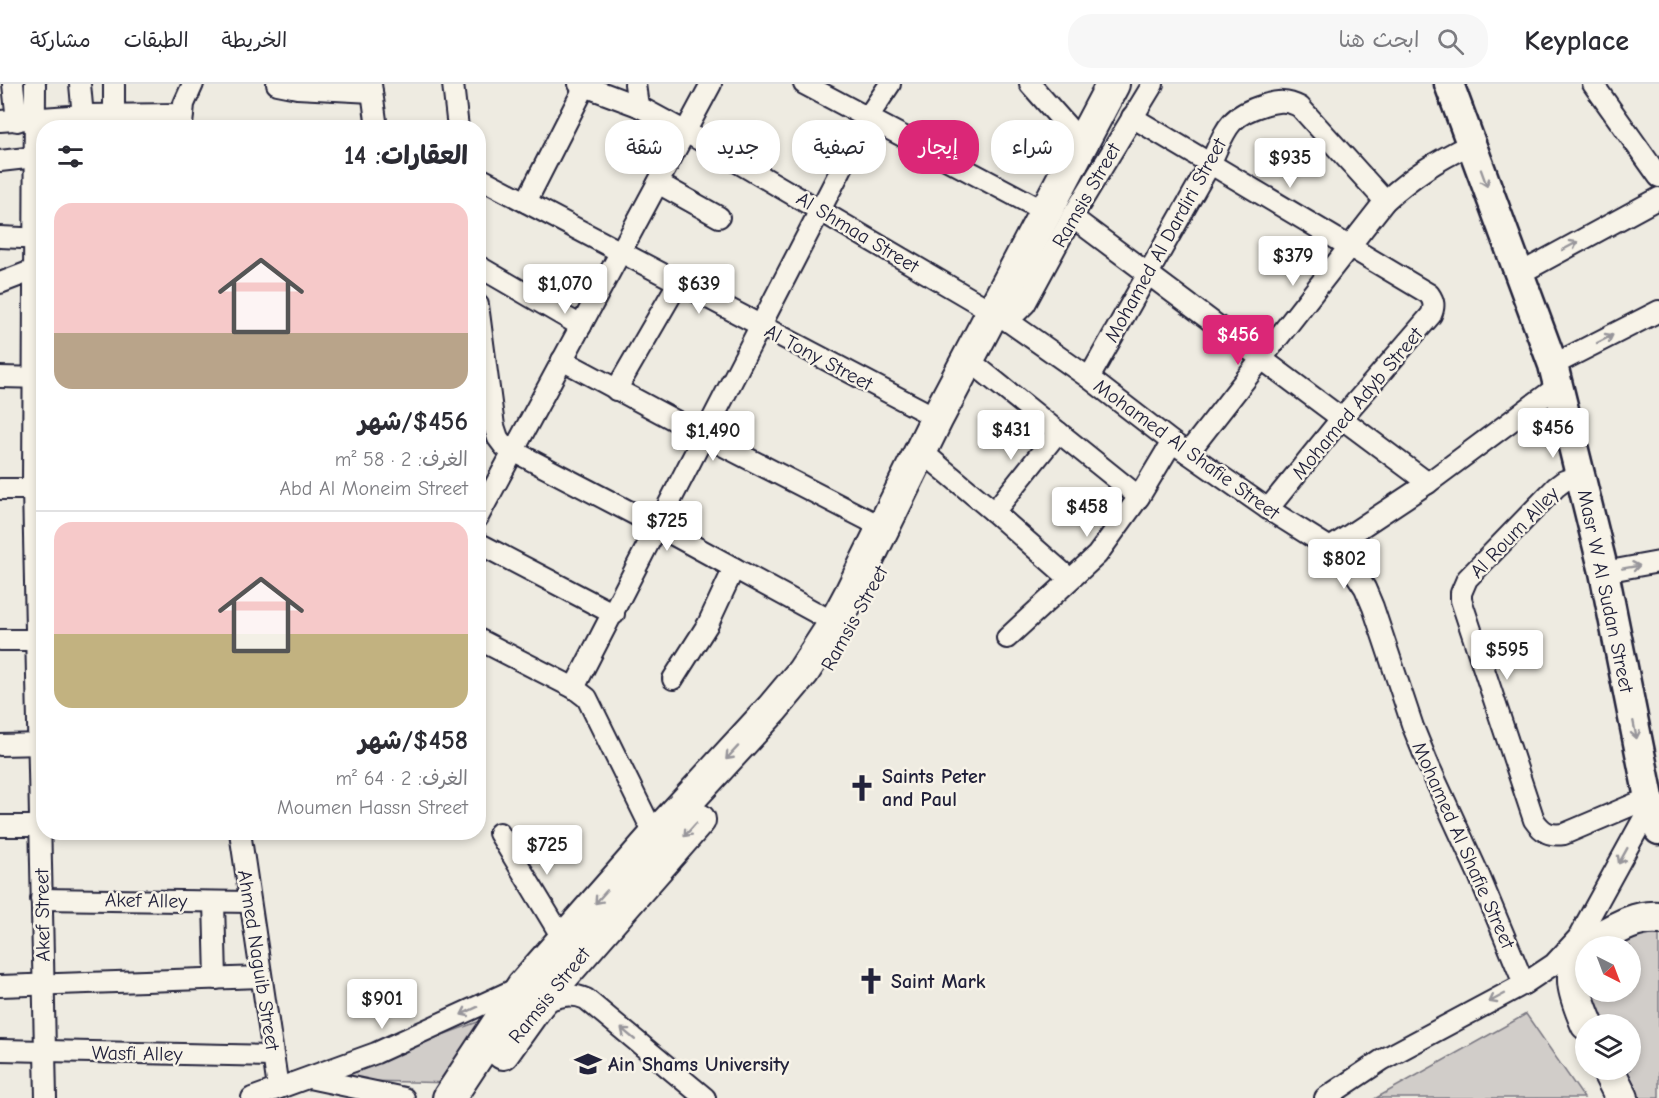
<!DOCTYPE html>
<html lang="ar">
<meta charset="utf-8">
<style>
body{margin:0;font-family:"Comic Neue","Playpen Sans Arabic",sans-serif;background:#f7f7f7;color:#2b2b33;direction:rtl;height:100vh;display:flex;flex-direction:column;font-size:22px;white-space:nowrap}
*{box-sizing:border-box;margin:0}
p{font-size:20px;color:#7c7c81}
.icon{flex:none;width:33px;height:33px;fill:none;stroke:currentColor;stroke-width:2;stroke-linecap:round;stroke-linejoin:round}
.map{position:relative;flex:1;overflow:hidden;direction:ltr}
.sheet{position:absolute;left:36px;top:36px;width:450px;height:720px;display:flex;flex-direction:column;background:#fff;border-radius:24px;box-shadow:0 3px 9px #0003;direction:rtl}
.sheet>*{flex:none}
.top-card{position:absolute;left:504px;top:36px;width:570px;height:54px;direction:rtl;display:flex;gap:12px}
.needle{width:39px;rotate:138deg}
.buttons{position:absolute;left:1575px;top:852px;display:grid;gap:12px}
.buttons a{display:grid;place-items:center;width:66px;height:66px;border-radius:50%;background:#fff;box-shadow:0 3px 9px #0003;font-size:30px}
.price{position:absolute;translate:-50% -51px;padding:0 14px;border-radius:6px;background:#fff;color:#222;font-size:20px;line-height:39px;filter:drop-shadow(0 2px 3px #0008)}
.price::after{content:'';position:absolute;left:50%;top:36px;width:18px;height:14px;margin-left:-9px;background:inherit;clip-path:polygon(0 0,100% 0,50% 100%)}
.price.on{background:#db2777;color:#fff}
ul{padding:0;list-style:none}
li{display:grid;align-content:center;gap:12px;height:318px;padding:0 18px}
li+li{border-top:2px solid #e1e1e2}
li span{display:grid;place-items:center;height:186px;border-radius:18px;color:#555}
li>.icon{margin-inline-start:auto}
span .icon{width:108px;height:108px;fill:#fffc;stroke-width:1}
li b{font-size:26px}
h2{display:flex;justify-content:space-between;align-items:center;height:72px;padding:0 18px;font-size:26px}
.pill{padding:0 21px;border-radius:24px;background:#fff;box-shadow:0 3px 9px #0003;font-size:21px;line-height:54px}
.pill.on{background:#db2777;color:#fff}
header{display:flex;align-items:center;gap:36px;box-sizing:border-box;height:84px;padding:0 30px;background:#fff;border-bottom:2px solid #e1e1e2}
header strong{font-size:28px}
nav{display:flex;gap:33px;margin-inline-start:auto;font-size:21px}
.search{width:420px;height:54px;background:#f7f7f7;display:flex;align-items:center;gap:15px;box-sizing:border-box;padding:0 21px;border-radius:24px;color:#7c7c81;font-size:22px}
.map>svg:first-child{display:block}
.green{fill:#d1cdc9;stroke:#7a7882;stroke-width:1.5}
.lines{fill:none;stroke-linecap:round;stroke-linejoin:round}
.street-casing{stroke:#22223b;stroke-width:24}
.secondary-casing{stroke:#22223b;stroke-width:33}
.primary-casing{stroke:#22223b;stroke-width:36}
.street{stroke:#f7f3e8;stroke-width:20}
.secondary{stroke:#f7f3e8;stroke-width:28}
.primary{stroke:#f7f3e8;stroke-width:32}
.oneway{stroke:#97959a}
.labels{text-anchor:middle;stroke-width:5;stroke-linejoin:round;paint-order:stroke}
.street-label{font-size:20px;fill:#22223b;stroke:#f7f3e8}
.poi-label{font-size:20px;font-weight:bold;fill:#22223b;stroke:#f7f3e8;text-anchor:start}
</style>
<header>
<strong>Keyplace</strong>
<div class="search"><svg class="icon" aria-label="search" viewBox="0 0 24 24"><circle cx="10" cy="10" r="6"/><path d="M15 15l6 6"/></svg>ابحث هنا</div>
<nav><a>الخريطة</a><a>الطبقات</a><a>مشاركة</a></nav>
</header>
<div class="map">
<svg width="1659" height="1014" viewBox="0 0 1659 1014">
<rect width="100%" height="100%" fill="#eeebe1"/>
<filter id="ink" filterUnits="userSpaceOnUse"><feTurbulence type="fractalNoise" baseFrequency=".0167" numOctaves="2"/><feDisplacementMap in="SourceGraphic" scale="12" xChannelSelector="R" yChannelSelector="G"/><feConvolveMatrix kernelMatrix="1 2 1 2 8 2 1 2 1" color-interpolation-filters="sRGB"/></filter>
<g filter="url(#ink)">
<g class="green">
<polygon points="1659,847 1659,1014 1634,1014 1623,986 1630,986 1630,940 1604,940 1591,920 1590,908 1630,908 1630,862 1602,862 1616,854"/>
<polygon points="502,929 457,999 320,996"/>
<polygon points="1526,930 1584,1014 1376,1014 1514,937"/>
</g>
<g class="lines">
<defs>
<g id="street">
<polyline points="13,0 17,37"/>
<polyline points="35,0 33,405 46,1014"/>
<polyline points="80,0 84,44"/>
<polyline points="277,0 297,4 372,8"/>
<polyline points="371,0 377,44"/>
<polyline points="453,0 458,44"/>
<polyline points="579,0 638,22 686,48 1005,235 1089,294 1172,358 1268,425 1330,464 1353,486 1365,504 1373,523 1413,643 1428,680 1478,789 1524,900"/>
<polyline points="635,0 638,22"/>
<polyline points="804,0 1046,128"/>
<polyline points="1030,0 1082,59"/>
<polyline points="1593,0 1659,93"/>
<polyline points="114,30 114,0"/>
<path d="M1132,33L1429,210C1434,217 1435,222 1431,231L1341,335L1268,425"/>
<polyline points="0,37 84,31 183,30"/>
<polyline points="182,41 184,20 193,0"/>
<polyline points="0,77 35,73"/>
<polyline points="478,93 937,334"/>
<polyline points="658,99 719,133"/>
<polyline points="526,118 586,0"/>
<polyline points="1072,133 1428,399"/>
<polyline points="0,153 44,155"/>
<polyline points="478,182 581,242"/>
<polyline points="1519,190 1659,114"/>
<polyline points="0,199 34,186"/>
<polyline points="478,221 494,342 498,354 504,362 659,443 835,539"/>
<polyline points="1005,235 1017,228 1025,220 1072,133 1153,0"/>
<polyline points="562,276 704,352 884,444"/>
<polyline points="1553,281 1659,227"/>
<polyline points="980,285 1139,413"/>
<polyline points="0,293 44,294"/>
<path d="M1089,294L1210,80C1226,46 1227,32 1264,21C1278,17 1287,16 1300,23L1385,117"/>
<polyline points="616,306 678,199"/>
<polyline points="920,366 994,428 1070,495"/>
<path d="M1188,369L1385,117C1414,91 1436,77 1471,60"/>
<path d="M1581,391L1564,397L1556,403L1467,495L1461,509V516L1534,736C1543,749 1550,752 1564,750L1649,714"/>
<polyline points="0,405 44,405"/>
<polyline points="994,428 1058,348"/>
<polyline points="478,433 711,0"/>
<polyline points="478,459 614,530"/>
<polyline points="1330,464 1428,399 1558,302"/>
<polyline points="1604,488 1659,478"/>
<polyline points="1007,554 1097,471 1139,413 1172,358"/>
<polyline points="478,555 574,604 587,614 655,752"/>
<polyline points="0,556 44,556"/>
<polyline points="673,595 708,540 734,484"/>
<polyline points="574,604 868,33 890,0"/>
<polyline points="0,661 44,660"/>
<polyline points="0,742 44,742"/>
<polyline points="240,748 278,1004"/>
<polyline points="499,749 563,855"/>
<polyline points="41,815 250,818"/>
<polyline points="214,818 216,895"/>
<polyline points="0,902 261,893"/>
<path d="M541,919C557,913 570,908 586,915L705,1014"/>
<polyline points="0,966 273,972"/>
<polyline points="309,994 404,1014"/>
<polyline points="252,1014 376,969 520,903"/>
<polyline points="1325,1014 1382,976 1524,900 1554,880 1578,854 1651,721"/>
</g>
<polyline id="secondary" points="1449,0 1553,281 1604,488 1649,714 1659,746"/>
<g id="primary">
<path d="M1588,862L1592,858C1614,846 1634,832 1659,834"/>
<path d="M1586,865C1564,889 1577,915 1587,940"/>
<polyline points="503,969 538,920 699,736"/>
<polyline points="1608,986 1622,1014"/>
<polyline points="449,1014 523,902 655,752 772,625 803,588 835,539 851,509 937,334 1113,0"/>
</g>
</defs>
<use href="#street" class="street-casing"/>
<use href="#secondary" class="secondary-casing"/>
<use href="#primary" class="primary-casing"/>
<use href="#street" class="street"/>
<use href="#secondary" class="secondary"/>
<use href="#primary" class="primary"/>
</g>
<defs><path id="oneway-shaft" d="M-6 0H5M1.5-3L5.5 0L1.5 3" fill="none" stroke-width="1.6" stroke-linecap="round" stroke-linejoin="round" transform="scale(1.5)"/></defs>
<g class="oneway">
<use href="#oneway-shaft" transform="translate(1484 94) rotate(70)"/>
<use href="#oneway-shaft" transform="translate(1570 162) rotate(-28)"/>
<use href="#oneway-shaft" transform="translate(1605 255) rotate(-27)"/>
<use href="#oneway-shaft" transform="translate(1631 483) rotate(-10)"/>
<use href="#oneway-shaft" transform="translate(1635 646) rotate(79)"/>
<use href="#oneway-shaft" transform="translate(732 669) rotate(133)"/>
<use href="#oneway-shaft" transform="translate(690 746) rotate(132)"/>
<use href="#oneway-shaft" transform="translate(1623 772) rotate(119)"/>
<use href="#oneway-shaft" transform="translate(601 813) rotate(132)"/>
<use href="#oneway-shaft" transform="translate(1497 914) rotate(152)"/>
<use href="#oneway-shaft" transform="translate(469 927) rotate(155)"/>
<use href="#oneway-shaft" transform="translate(628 950) rotate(-140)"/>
</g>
</g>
<defs>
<symbol id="church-bare" viewBox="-9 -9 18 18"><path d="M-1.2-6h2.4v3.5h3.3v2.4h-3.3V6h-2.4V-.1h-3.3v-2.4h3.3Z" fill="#22223b" stroke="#f7f3e8" stroke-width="2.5" paint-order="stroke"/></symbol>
<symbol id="university-bare" viewBox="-9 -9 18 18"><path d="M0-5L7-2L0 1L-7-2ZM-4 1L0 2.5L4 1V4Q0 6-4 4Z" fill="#22223b" stroke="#f7f3e8" stroke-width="2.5" paint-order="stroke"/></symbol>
</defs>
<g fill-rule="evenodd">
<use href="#church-bare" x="843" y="685" width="38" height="38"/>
<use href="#church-bare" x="852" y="878" width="38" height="38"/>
<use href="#university-bare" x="569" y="961" width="38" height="38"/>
</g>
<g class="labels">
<g class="street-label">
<text transform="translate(1086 111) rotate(-60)" y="7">Ramsis Street</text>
<text transform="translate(858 148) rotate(31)" y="7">Al Shmaa Street</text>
<text transform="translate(1165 156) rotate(-61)" y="7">Mohamed Al Dardiri Street</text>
<text transform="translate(819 273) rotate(28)" y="7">Al Tony Street</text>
<text transform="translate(1357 319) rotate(-50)" y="7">Mohamed Adyb Street</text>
<text transform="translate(1187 365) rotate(36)" y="7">Mohamed Al Shafie Street</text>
<text transform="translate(1514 448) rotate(-46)" y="7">Al Roum Alley</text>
<text transform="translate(1606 507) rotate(78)" y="7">Masr W Al Sudan Street</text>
<text transform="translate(854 534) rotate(-61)" y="7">Ramsis Street</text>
<text transform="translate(1464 761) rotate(66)" y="7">Mohamed Al Shafie Street</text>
<text transform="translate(146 816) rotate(1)" y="7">Akef Alley</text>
<text transform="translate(42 831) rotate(-91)" y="7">Akef Street</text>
<text transform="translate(259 876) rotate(81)" y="7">Ahmed Naguib Street</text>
<text transform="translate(549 911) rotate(-51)" y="7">Ramsis Street</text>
<text transform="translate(137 969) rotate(1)" y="7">Wasfi Alley</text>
</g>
<g class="poi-label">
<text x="882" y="699">Saints Peter<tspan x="882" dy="23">and Paul</tspan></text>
<text x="891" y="904">Saint Mark</text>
<text x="608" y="987">Ain Shams University</text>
</g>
</g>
</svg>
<div class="buttons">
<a><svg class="needle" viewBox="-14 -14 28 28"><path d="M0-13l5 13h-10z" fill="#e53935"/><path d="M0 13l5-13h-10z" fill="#7c7c81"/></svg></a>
<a><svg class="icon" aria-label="layers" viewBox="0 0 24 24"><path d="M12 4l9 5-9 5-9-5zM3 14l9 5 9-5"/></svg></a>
</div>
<b class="price" style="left:1290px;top:105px">$935</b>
<b class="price" style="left:1293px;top:203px">$379</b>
<b class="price" style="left:565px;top:231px">$1,070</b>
<b class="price" style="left:699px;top:231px">$639</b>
<b class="price on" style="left:1238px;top:282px">$456</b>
<b class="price" style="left:1553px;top:375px">$456</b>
<b class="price" style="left:1011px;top:377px">$431</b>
<b class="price" style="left:713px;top:378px">$1,490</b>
<b class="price" style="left:1087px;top:454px">$458</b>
<b class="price" style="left:667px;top:468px">$725</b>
<b class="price" style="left:1344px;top:506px">$802</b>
<b class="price" style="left:1507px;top:597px">$595</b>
<b class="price" style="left:547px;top:792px">$725</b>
<b class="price" style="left:382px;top:946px">$901</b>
<div class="top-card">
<a class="pill">شراء</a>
<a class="pill on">إيجار</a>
<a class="pill">تصفية</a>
<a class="pill">جديد</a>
<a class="pill">شقة</a>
</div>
<section class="sheet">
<h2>العقارات: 14<svg class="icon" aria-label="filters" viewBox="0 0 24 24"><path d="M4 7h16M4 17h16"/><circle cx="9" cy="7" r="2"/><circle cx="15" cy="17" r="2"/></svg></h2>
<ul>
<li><span style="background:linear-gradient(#f6c9c9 70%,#b9a48a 0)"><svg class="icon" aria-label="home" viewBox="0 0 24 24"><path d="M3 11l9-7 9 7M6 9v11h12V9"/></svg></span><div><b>$456/شهر</b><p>الغرف: 2 · 58 m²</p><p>Abd Al Moneim Street</p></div></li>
<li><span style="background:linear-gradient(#f6c9c9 60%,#c2b280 0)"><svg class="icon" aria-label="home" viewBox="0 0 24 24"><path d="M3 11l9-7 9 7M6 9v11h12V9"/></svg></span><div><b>$458/شهر</b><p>الغرف: 2 · 64 m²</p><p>Moumen Hassn Street</p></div></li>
</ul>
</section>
</div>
